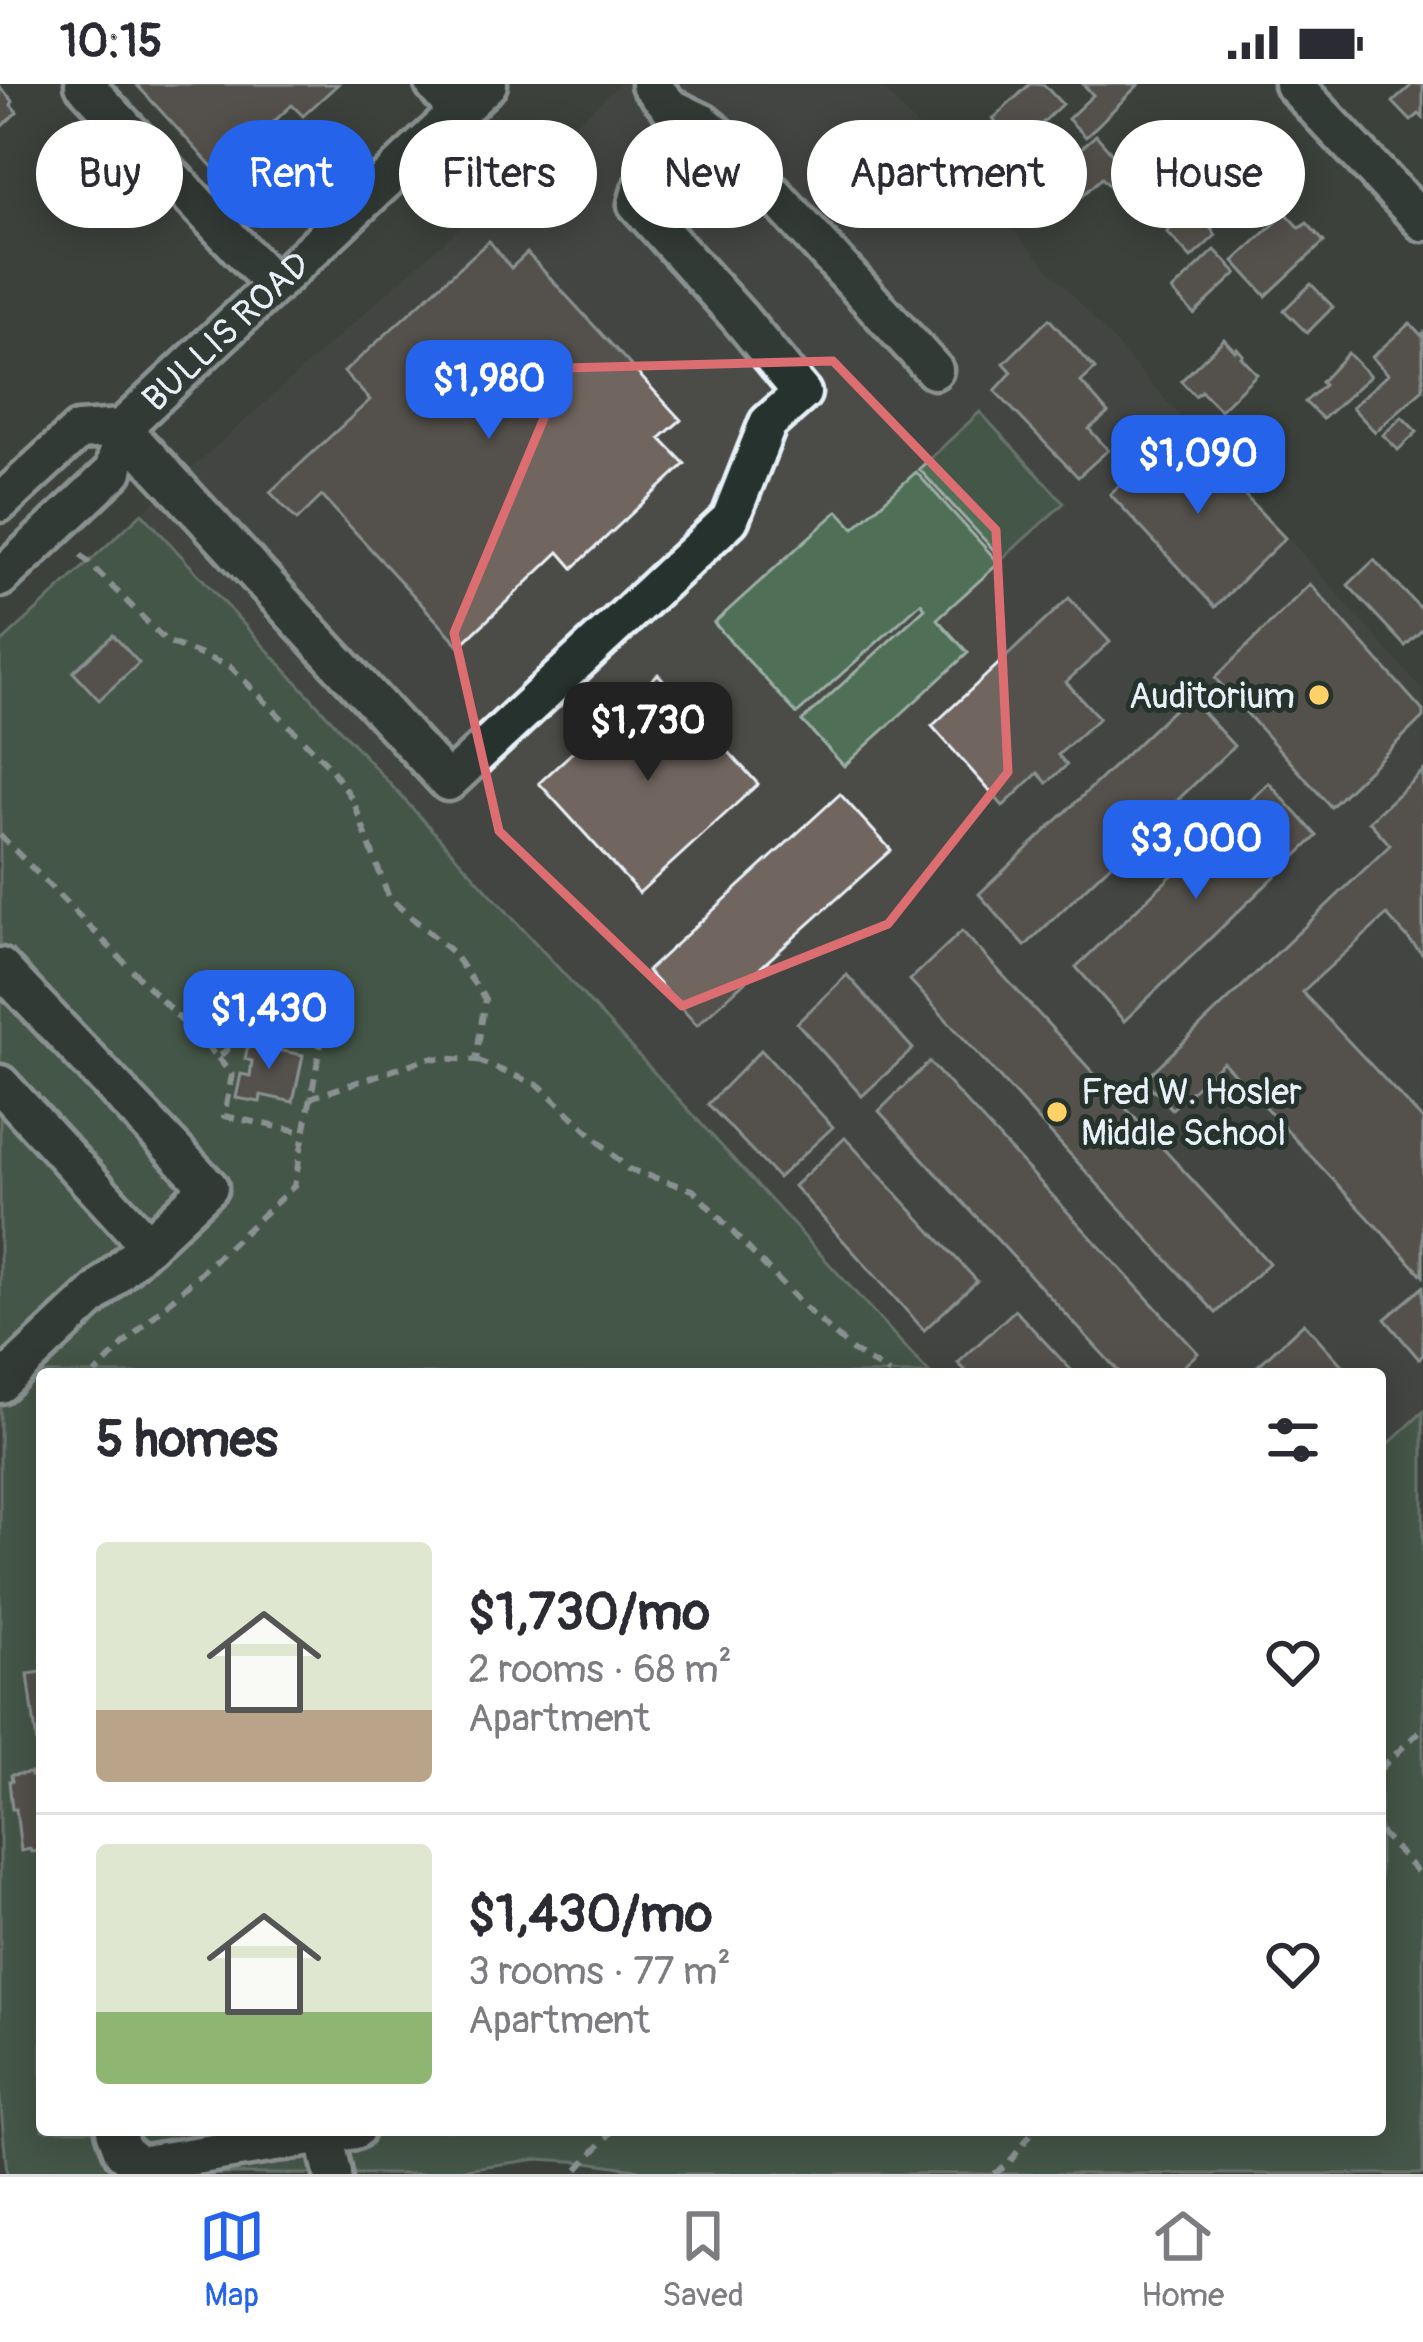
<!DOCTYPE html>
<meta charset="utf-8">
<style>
body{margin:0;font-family:Pangolin,sans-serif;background:#f2f2f3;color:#2b2b33;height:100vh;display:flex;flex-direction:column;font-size:45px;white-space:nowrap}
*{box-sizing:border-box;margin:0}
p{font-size:39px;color:#7c7c81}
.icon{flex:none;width:66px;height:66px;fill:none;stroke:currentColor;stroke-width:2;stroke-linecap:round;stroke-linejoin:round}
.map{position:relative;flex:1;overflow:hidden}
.drawer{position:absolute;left:36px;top:1284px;width:1350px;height:768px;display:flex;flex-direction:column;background:#fff;border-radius:12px;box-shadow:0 6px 30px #0003}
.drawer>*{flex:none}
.top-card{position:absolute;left:36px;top:36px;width:1353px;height:108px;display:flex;gap:24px}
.price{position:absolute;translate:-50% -102px;padding:0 27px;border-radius:24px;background:#2563eb;color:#fff;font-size:39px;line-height:78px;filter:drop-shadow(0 3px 6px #0008)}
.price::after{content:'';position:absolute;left:50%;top:72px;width:36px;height:27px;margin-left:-18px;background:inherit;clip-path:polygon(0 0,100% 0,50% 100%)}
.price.selected{background:#222;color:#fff}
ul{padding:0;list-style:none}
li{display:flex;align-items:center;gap:36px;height:300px;padding:0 60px}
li+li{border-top:3px solid #e1e1e2}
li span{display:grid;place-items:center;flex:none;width:336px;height:240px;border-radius:12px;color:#555}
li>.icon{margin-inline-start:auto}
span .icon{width:144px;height:144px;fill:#fffc;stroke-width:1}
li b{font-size:51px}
h2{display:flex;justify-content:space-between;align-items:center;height:144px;padding:0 60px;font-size:51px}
.pill{padding:0 42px;border-radius:54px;background:#fff;box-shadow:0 6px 30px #0003;font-size:42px;line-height:108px}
.pill.selected{background:#2563eb;color:#fff}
.status{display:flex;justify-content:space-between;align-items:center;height:84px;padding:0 60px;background:#fff;direction:ltr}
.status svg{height:33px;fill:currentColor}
.tab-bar{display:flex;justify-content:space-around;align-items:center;height:168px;border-top:3px solid #e1e1e2;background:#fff;font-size:33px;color:#7c7c81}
.tab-bar a{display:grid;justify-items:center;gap:6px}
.tab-bar .selected{color:#2563eb}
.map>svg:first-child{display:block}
.built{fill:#4c4c46}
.green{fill:#506f57;stroke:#9cb0a8;stroke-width:3}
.building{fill:#71655e;stroke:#e8f1f8;stroke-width:3}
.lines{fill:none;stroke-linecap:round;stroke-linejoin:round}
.minor-casing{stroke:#e8f1f8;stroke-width:45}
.path{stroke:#e8f1f8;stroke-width:6;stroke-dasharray:12 9;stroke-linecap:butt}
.minor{stroke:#26332d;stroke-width:36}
.marked{fill:none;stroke:#dc6e71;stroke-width:9;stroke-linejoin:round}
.poi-dot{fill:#ffd166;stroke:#26332d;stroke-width:4.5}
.labels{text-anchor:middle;stroke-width:10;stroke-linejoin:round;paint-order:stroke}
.street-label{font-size:36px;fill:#e8f1f8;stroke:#26332d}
.poi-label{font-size:36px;fill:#e8f1f8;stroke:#26332d;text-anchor:end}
</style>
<div class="status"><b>10:15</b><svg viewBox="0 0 49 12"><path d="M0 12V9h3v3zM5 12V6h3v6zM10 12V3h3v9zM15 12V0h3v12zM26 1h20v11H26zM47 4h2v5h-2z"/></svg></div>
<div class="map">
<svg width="1423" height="2090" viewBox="0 0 1423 2090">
<rect width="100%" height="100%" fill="#3c423c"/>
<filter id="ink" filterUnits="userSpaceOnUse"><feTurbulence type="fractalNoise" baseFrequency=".00833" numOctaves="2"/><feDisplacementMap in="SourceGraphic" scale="24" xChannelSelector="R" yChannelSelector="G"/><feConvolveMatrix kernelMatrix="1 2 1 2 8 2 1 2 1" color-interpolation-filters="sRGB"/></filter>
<g filter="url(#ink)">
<polygon class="built" points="620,0 878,0 1070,208 1423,607 1423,1328 1380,1368 1380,1290 930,1290 142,429"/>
<g class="green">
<polygon points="980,328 1064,419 1002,475 919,385"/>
<polygon points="916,388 999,479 937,535 968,569 844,682 802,637 925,524 921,519 797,630 714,539 838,427 854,444"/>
<polygon points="142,429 930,1290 42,1290 42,2046 1380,2046 1380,1368 1423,1328 1423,2090 648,2090 635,2085 587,2078 538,2075 430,2090 7,2090 0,2013 0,560"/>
</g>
<g class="building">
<polygon points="136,0 338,0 303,32 292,21 218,89"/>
<polygon points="1030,0 1043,0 1062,20 1028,53 1025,50 1016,59 993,35"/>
<polygon points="1083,0 1139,0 1086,53 1068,35 1093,11"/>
<polygon points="1413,0 1423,0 1423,34 1419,30 1411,37 1393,18"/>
<polygon points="0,3 13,17 11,21 17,28 0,44"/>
<polygon points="1143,50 1174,84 1130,124 1102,94 1082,112 1057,85 1096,51 1116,74"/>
<polygon points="1247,50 1258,63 1264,57 1272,65 1265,70 1278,84 1211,145 1216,151 1191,174 1167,148 1212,107 1200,93"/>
<polygon points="1286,129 1300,144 1307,139 1324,158 1266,212 1234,177"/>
<polygon points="489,157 511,184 527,169 681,336 660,354 685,380 573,484 559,468 460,562 322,412 297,436 270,408 370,316 344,288"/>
<polygon points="1215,166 1237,189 1194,230 1172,207"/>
<polygon points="1311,200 1333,223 1307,249 1284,226"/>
<polygon points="1049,235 1095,285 1081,298 1108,329 1089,345 1108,366 1078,393 995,307 1012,288 1004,279"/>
<polygon points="1410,239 1421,251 1423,249 1423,305 1375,348 1352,323 1388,290 1372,273"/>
<polygon points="1224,255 1235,267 1237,264 1243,271 1241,273 1257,290 1220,326 1201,307 1195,312 1181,297"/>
<polygon points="1348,269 1370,292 1323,335 1305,318 1324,301 1321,298"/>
<polygon points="1402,333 1417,348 1398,366 1383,351"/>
<polygon points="1181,344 1285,454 1215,523 1110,410"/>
<polygon points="1374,476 1423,527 1423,545 1405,562 1348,501"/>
<polygon points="1310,500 1423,627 1423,633 1331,723 1215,594"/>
<polygon points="1069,514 1110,558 1066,598 1099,634 1058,671 1067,681 1047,699 1038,689 1003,722 932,642"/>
<polygon points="113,551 139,579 99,616 73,588"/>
<polygon points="658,590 758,700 639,809 539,699"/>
<polygon points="1188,612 1234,662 1025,862 979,810"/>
<polygon points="1423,687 1423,871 1387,831 1302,908 1423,1036 1423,1192 1223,978 1172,1025 1144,996 1390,761 1369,737"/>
<polygon points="1269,699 1317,752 1124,937 1076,883"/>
<polygon points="840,710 891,766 697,941 647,887"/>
<polygon points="962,847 1269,1179 1216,1229 910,896"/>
<polygon points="847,891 913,965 862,1012 797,939"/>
<polygon points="250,952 274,956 272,965 303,971 293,1018 261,1011 260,1018 236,1014 241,990 250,992 252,977 245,975"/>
<polygon points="761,966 833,1043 778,1094 708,1020"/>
<polygon points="929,978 1198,1269 1175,1290 1121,1290 879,1027"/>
<polygon points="845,1054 977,1197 924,1246 794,1102"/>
<polygon points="1423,1203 1423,1271 1419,1275 1385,1235"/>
<polygon points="1015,1226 1075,1290 969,1290 958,1279"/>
<polygon points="1304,1239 1350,1290 1249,1290"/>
<polygon points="42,1588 42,1767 31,1768 30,1765 21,1767 16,1725 12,1725 9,1697 12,1697 11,1691 31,1689 31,1692 41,1691 28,1590"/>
</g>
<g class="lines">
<defs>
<g id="minor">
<polyline points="84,0 274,201"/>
<polyline points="434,0 458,28"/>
<polyline points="650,0 670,23 703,39 724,56 934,286"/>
<polyline points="1293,0 1423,138"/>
<polyline points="122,344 448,698 730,435 768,339 802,309 739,233 637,120 641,106 703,39"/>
<polyline points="0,419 78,347 122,344"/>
<path id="s1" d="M0,494L114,387L122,344L488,0"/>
<polyline points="0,883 209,1103 0,1300"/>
<polyline points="0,1000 148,1161"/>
<polyline points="115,2046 123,2068 139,2081 355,2046"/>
<polyline points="325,2053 333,2090"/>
</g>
</defs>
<use href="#minor" class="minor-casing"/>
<g class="path">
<polyline points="81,471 166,557 231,583 330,683 353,716 389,814 452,868 485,915 476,976 429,974 310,1014"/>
<polyline points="0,751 218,974 248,945 321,960 294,1102 124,1260 95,1290"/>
<polyline points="218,974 232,991 224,1032 304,1048"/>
<polyline points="476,976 540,1002 628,1085 693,1106 802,1221 853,1267 890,1290"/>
<polyline points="1380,1685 1423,1644"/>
<polyline points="1380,1748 1423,1794"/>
<polyline points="578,2085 613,2046"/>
<polyline points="994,2090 1008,2080 1034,2046"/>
</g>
<use href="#minor" class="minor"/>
</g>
</g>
<path d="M0 0H1423V2090H0ZM833,277L996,446L1008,688L888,840L682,922L499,747L454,549L565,284Z" fill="#3c423c" fill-opacity=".55" fill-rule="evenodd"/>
<path class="marked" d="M833,277L996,446L1008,688L888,840L682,922L499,747L454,549L565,284Z"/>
<g class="poi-dot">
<circle cx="1319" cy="611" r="12"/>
<circle cx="1057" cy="1028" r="12"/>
</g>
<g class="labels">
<g class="street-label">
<text dy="13" stroke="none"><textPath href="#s1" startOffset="342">BULLIS ROAD</textPath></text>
</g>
<g class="poi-label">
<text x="1295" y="624">Auditorium</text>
<text x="1081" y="1020" text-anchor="start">Fred W. Hosler<tspan x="1081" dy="41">Middle School</tspan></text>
</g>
</g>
</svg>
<b class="price" style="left:489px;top:358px">$1,980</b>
<b class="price" style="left:1198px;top:433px">$1,090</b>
<b class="price selected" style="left:648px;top:700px">$1,730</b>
<b class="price" style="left:1196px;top:818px">$3,000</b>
<b class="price" style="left:269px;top:988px">$1,430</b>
<div class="top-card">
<a class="pill">Buy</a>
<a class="pill selected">Rent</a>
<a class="pill">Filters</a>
<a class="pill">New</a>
<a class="pill">Apartment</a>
<a class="pill">House</a>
</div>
<section class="drawer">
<h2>5 homes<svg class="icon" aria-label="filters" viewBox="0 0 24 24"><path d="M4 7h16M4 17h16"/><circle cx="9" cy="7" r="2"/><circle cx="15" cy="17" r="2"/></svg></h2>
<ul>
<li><span style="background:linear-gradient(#dfe7d0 70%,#b9a48a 0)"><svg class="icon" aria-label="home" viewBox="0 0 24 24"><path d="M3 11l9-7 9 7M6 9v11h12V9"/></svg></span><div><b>$1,730/mo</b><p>2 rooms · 68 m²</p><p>Apartment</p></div><svg class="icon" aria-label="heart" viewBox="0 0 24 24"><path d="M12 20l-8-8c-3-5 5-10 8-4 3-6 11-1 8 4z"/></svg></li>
<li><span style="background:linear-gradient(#dfe7d0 70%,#8fb573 0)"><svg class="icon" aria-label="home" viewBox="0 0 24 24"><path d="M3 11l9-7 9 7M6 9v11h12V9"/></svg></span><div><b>$1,430/mo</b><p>3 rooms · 77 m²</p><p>Apartment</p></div><svg class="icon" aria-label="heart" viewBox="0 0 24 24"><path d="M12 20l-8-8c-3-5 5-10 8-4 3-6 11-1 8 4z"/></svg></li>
</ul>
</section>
</div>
<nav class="tab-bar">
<a class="selected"><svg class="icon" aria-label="map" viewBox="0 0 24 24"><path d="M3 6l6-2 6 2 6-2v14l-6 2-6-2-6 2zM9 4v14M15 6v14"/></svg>Map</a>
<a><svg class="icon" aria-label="saved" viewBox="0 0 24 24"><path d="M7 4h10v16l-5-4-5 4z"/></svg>Saved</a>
<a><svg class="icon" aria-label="home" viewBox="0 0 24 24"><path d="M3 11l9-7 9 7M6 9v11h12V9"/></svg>Home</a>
</nav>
